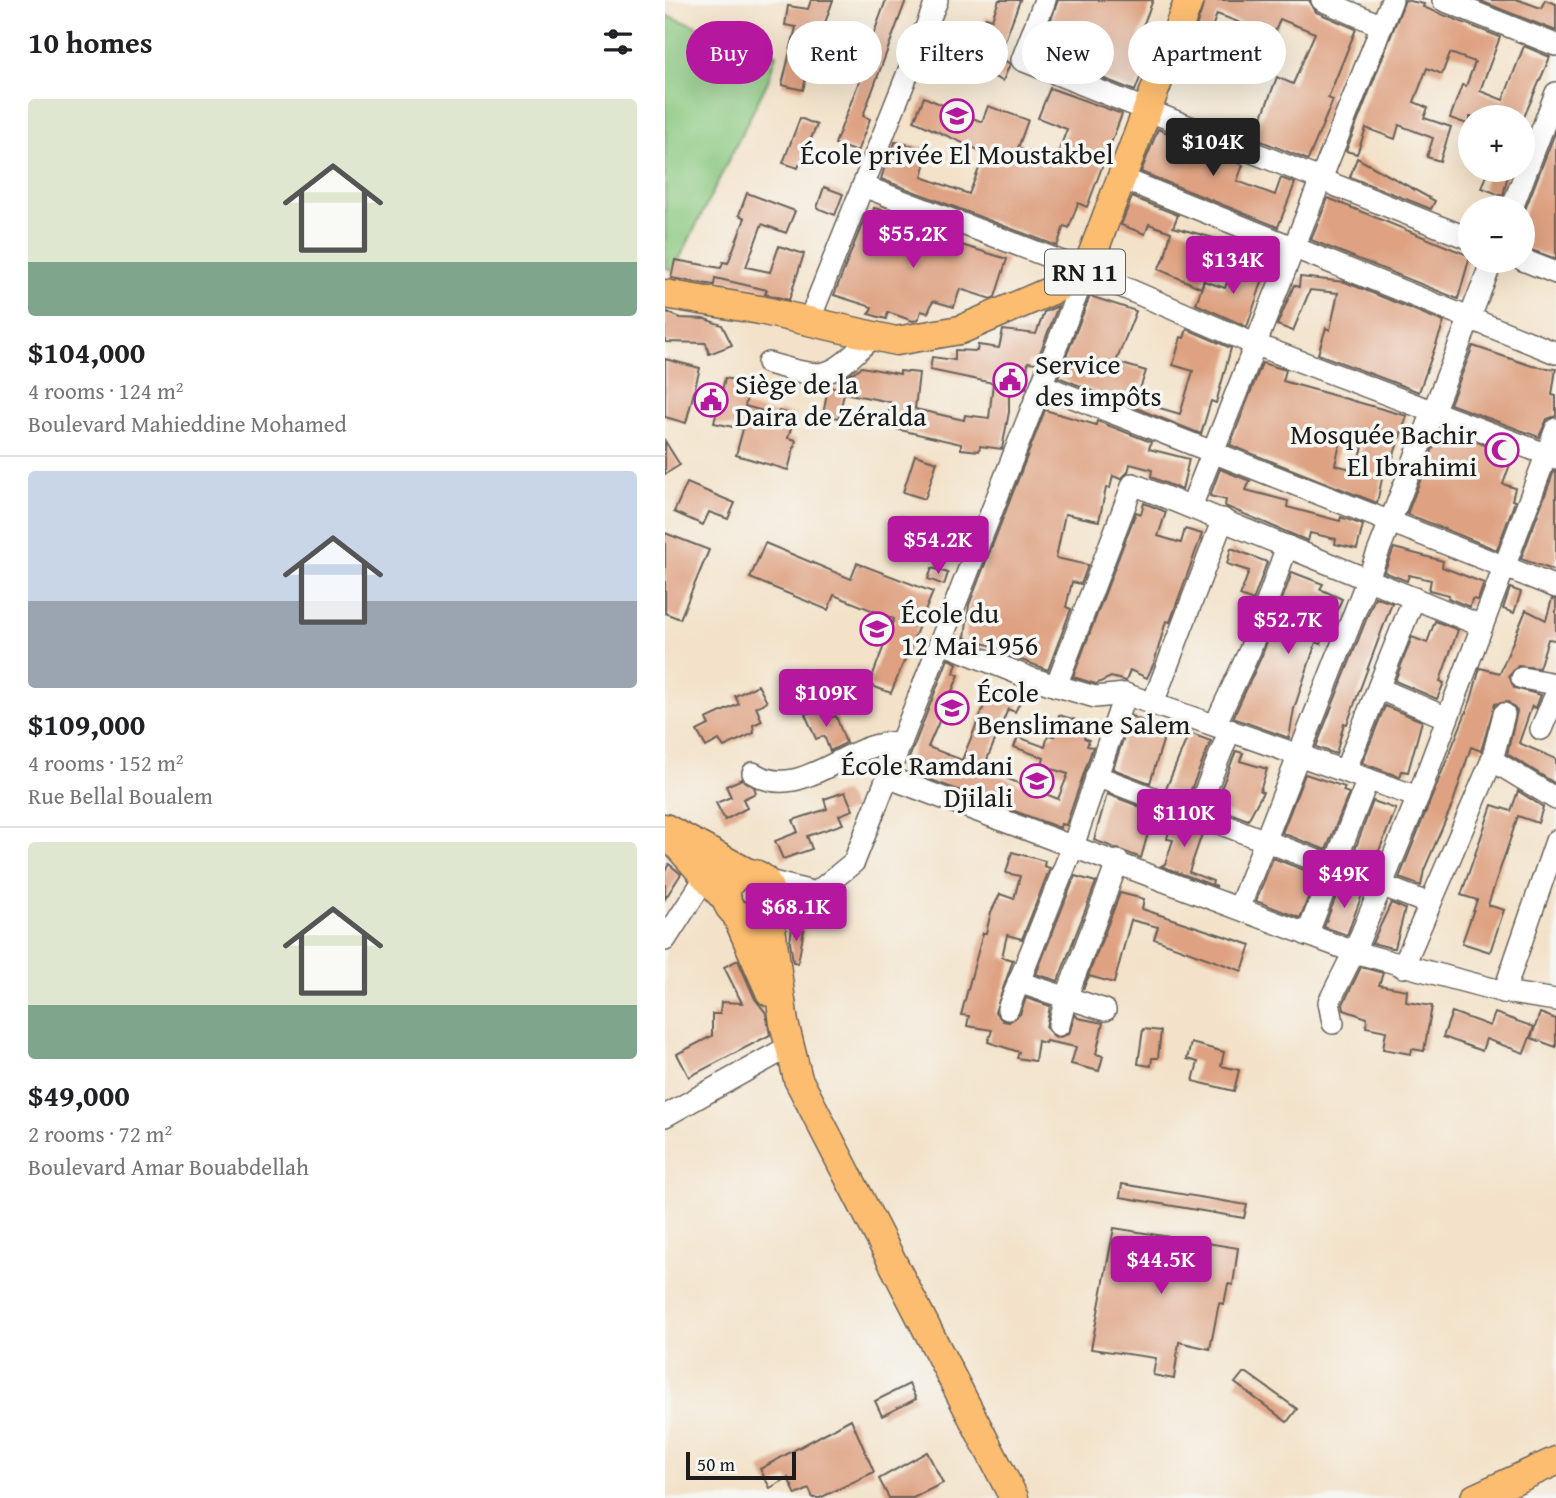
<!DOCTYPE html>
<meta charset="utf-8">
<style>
body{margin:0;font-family:"Gentium Book Plus",serif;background:#f6f6f6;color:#202124;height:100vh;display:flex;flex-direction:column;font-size:26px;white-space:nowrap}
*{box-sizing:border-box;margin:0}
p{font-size:23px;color:#757577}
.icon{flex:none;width:38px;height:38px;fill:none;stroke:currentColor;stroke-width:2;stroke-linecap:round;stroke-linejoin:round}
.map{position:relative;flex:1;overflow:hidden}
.details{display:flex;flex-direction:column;background:#fff;width:665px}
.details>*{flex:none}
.hud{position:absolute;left:21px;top:21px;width:665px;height:63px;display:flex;gap:14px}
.buttons{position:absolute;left:793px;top:105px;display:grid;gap:14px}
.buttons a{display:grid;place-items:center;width:77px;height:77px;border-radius:50%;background:#fff;box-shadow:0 7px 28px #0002;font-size:35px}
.scale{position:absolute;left:21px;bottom:18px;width:110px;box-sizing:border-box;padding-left:7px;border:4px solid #1c1c1c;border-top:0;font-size:19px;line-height:24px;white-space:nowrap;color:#1c1c1c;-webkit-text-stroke:5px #f6f6f2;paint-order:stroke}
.price{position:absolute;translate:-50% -60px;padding:0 16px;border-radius:7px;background:#b5179e;color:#fff;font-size:23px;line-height:46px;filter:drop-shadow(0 2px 4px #0008)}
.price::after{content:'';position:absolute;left:50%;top:42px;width:21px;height:16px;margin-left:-10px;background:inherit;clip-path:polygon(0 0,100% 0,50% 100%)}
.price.active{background:#222;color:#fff}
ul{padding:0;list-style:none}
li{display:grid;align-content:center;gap:14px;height:371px;padding:0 28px}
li+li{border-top:2px solid #e0e0e0}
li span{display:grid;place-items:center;height:217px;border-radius:7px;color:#555}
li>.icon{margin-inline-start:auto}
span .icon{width:126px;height:126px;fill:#fffc;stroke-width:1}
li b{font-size:30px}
h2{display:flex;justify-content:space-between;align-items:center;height:84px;padding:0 28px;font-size:30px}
.chip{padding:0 24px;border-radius:32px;background:#fff;box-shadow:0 7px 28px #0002;font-size:24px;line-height:63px}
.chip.active{background:#b5179e;color:#fff}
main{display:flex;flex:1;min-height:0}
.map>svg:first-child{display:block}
.green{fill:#88c77e;stroke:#52724d;stroke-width:2}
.building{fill:#dea181;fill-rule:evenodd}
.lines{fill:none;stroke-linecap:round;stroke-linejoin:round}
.minor-casing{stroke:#676159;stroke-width:24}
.major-casing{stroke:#676159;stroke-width:31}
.minor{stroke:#fff;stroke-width:21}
.major{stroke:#fcbd6f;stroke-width:28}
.labels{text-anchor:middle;stroke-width:7;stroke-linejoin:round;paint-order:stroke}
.shield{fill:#f6f6f2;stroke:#5d5d5c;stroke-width:2}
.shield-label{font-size:26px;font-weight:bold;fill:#1c1c1c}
.poi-label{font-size:28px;fill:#1c1c1c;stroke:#f6f6f2;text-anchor:start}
</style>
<main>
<section class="details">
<h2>10 homes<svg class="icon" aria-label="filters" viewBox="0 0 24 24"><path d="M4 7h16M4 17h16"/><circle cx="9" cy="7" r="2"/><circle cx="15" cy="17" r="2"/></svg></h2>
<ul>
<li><span style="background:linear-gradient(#dfe7d0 75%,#7fa58c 0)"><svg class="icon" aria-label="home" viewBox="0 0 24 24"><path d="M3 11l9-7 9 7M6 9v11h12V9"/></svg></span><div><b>$104,000</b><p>4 rooms · 124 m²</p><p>Boulevard Mahieddine Mohamed</p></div></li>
<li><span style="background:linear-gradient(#c9d6e8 60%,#9aa5b1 0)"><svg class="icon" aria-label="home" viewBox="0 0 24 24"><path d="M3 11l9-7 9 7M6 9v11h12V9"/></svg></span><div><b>$109,000</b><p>4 rooms · 152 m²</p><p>Rue Bellal Boualem</p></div></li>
<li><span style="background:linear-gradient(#dfe7d0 75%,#7fa58c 0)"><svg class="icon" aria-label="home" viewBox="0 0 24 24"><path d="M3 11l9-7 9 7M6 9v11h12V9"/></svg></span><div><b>$49,000</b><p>2 rooms · 72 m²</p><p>Boulevard Amar Bouabdellah</p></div></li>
</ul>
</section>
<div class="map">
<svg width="891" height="1498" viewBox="0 0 891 1498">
<rect width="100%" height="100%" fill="#f6f6f2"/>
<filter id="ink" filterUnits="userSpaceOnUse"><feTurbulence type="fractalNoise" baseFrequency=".0143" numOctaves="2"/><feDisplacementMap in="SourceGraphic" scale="14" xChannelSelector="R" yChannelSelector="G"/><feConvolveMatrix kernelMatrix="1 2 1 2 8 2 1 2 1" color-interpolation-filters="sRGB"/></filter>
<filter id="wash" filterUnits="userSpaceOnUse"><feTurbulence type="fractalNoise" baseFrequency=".00686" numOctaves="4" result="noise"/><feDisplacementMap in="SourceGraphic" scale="28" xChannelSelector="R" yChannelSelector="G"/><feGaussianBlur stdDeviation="1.57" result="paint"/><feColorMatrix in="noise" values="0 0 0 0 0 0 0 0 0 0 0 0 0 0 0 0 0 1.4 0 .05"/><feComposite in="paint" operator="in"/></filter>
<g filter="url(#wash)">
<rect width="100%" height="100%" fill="#f3e2c9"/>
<polygon class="green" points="0,15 111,54 103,81 9,270 0,268"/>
<g id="blocks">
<g class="building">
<polygon points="146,0 168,0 153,43 150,42 138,90 117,85 131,27 120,25 123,6 143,9"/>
<polygon points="221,0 241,0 198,116 205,119 192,152 170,144 209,42 206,41"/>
<polygon points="334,0 355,0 334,57 345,64 338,81 273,53 281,34 310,46 321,17 327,19"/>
<polygon points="393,0 488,0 469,49 484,54 470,91 374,53"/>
<polygon points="540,0 644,0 651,12 691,29 663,98 668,100 643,160 589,138 612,77 628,84 650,33 615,19 608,37 604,35 591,73 571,71 558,59 576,23 552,14 540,46 526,41"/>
<polygon points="740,0 759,4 758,7 835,37 815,91 838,100 859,46 885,57 859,117 805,117 805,125 785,118 797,85 801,86 810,62 785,53 777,74 762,68 749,102 763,108 759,118 786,127 775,161 762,157 768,138 734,125 730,139 701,128 692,154 681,151"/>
<polygon points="813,0 854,0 876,8 880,0 891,4 891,31"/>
<polygon points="385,88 457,114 422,207 413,203 404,228 399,226 392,246 216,179 220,166 223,167 230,142 264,149 257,177 304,194 317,161 327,163 329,157 249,121 259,97 317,122 323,106 363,120 353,148 390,161 402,129 373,118"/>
<polygon points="135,118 152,125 133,168 118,163"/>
<polygon points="493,129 578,165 572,181 610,195 616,178 630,183 613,227 476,172"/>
<polygon points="891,130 891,259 858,247 858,215"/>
<polygon points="692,158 770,201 766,209 685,177"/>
<polygon points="824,170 844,170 838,196 817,188"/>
<polygon points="159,187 178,194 170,215 152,208"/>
<polygon points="82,193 130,211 121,233 97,224 81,267 105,272 114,246 139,254 124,300 100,294 102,290 50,278 49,285 6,278 10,260 56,268 58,262 63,263 80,218 74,215"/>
<polygon points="467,197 513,215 508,227 571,244 567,264 546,260 536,288 493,269 500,257 506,232 484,224 480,234 456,225"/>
<polygon points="663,198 805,256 793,299 646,240"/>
<polygon points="209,208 228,213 225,223 342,259 330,297 326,299 295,289 289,307 268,301 263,313 256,311 253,320 248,321 223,312 221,319 204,314 207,307 169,295 201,214 206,216"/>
<polygon points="567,268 599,276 582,327 531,304 539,281 560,288"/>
<polygon points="635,277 680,282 779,322 754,392 653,354 661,328 665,330 673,293 645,290 628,331 612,325 629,285 634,287"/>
<polygon points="425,296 471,311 451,362 481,371 471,401 515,414 528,371 508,365 516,337 519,338 522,329 566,348 551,403 546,401 536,434 393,377"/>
<polygon points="393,306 371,363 363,362 361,388 344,387 344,412 337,449 315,446 314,451 296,449 296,444 222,427 225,402 179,393 174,418 158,415 163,387 178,390 181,377 197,367 235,374 235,371 254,373 250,409 299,420 300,415 324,418 328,383 265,370 267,357 290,360 290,350 312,351 313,345 334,348 338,330 371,334 379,312"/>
<polygon points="0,311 15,318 40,319 57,325 67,345 44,354 41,343 0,342"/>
<polygon points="808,346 867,366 891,369 887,395 891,396 891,416 882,419 874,437 785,404"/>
<polygon points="0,359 35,368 21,423 0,417"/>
<path d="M597,363L621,370L618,381L742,416L722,475L718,474L712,503L565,445ZM676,440L698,447L691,470L670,465Z"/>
<polygon points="60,378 85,384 80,406 113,415 114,411 130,415 123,438 131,440 123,470 71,455 78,429 49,423"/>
<polygon points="380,410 431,425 432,421 486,442 484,449 524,459 517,490 486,477 487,470 465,464 463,472 456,479 448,476 445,488 441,488 434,521 400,514 391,558 423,565 416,584 407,582 401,607 406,609 383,670 343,655 344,651 292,635 300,637 304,605"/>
<polygon points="776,428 848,456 838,484 850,488 847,500 850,501 832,550 742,514"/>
<polygon points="0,441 15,465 0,474"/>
<polygon points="250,455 272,462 260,499 238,492"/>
<polygon points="555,469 585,481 581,490 623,501 622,507 675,521 676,517 698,525 692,549 670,544 671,539 645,533 643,541 560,506 561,500 545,496"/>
<polygon points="889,471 891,471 891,571 856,559"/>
<polygon points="22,483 70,503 63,519 44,512 38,525 9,512"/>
<polygon points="479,503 501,512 493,536 516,543 520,529 537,534 505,622 501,621 489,663 482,678 465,670 461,681 446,677 431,684 408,677 471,512 476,514"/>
<polygon points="235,516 263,524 258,543 230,537"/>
<polygon points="0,533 44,550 15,619 0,613"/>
<polygon points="100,543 186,579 192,563 268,592 226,693 204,685 229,619 169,595 163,610 85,578"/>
<polygon points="566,548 602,562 588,601 575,596 584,571 562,564"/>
<polygon points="729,548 778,561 777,567 819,583 813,600 807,599 805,607 783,598 784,595 764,590 766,580 744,575 742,581 719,572"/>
<polygon points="267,568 283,573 279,585 263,579"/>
<polygon points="627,572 658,584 655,589 677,599 656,644 651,642 629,709 624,738 568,718 597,655"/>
<polygon points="845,588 856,592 849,613 838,609"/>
<polygon points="710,597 727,603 682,724 679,723 671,754 651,747"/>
<polygon points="887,599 891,600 891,640 883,639 874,668 853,666 844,676 849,688 876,695 871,708 867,706 854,743 891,759 891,784 842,754 852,711 843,702 830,704 816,751 806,747 788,803 759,870 756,886 734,878 806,700 815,668 835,673 861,610 881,620"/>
<polygon points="770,621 793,630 775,681 779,683 772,699 730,681 747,637 762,643"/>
<polygon points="283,659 292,663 289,673 294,675 263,747 297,760 326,689 355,702 350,712 343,709 318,769 393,799 403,774 377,766 379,758 349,747 353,737 380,747 383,735 389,736 394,715 424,724 419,738 424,740 422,746 428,747 401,825 396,824 395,828 253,775 256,766 243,761"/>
<polygon points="93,685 102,702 91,707 97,721 88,725 89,733 59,747 54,740 41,747 32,731 44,725 41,719 74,704 70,696"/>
<polygon points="720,706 757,721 743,772 737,771 735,777 697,763"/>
<polygon points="157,709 162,719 171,716 181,743 165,751 159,736 151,739 140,714"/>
<polygon points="466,716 501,731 485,783 448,769"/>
<polygon points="524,733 546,741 523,797 501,789"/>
<polygon points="571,751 578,753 575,761 602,769 595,791 598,792 583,820 549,807"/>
<polygon points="640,774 680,787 678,791 684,793 661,850 617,833"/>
<polygon points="77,779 89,787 91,793 78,799 82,808 60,820 51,803 66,797 61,786"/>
<polygon points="853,791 878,807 873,823 853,816 823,905 839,910 825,952 797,943 812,900 796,895 827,805 846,811"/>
<polygon points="180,792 188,810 174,815 178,824 142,836 147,849 118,859 110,841 133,832 128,820 162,809 159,799"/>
<polygon points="442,794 489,812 476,858 429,840"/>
<polygon points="708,801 731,809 707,868 686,860"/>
<polygon points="507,819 538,831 524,872 548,881 547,885 552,887 496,866 500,864 508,840 502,839"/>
<polygon points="347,852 380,861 379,866 385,868 357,939 342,935 337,957 348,960 330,1012 338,1021 344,1022 355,1014 361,998 385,1006 381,1028 391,1038 404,1034 410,1014 413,1018 438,1023 431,1054 438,1056 434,1071 406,1064 411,1047 381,1041 380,1043 373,1041 370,1061 352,1058 354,1052 323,1042 327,1030 302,1026 304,1016 296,1015 318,933 321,933 326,912 335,894 349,899 355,876 341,873"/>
<polygon points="608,858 652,875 635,918 591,901"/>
<polygon points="4,864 16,874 0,899 0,871"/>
<polygon points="410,876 431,882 393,981 371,974"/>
<polygon points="676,884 698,892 682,935 659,927"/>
<polygon points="455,893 479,899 477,909 586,945 577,971 489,939 493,927 466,920 449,983 424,976 418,989"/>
<polygon points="726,903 740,909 730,948 727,948 707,943"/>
<polygon points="127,928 139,930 133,963 128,962 125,941"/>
<polygon points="73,960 90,999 101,1013 105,1035 24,1077 12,1054 47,1036 47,1014 55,1014 56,1002 77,1003 59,967"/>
<polygon points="696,967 718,973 714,985 742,990 741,1002 767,1006 759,1051 747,1049 746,1054 718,1049 721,1031 701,1027 702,1018 679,1010 678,1004"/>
<polygon points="787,1012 825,1026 830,1013 869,1027 859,1053 821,1039 817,1051 778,1037"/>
<polygon points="875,1013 891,1019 891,1047 866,1038"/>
<polygon points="478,1029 496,1031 493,1058 487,1058 486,1066 473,1064"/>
<polygon points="526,1043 559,1052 556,1066 574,1070 569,1091 528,1081 533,1062 522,1059"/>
<polygon points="457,1184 582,1205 579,1218 455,1197"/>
<polygon points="449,1228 573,1248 568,1285 563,1284 559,1304 554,1303 545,1349 514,1342 509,1379 488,1375 491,1358 426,1349"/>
<polygon points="578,1373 582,1373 632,1409 622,1422 570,1383"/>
<polygon points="244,1384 251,1399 217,1416 210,1401"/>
<polygon points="186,1419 209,1472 155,1498 148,1498 144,1489 131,1495 123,1478 105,1488 95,1469"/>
<polygon points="262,1452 278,1483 248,1498 224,1498 214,1479"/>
</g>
</g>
</g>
<g filter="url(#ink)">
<use href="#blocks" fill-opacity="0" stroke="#676159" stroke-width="2"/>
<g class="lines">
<defs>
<g id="minor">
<polyline points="380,0 357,60 805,239"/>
<polyline points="657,0 717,26"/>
<polyline points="778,0 891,45"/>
<polyline points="456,178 891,353"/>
<polyline points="198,186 421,271 589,344 891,458"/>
<polyline points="847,208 891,93"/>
<polyline points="858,260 891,273"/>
<polyline points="144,321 272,0"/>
<path d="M103,363C165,381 162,379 209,336"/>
<polyline points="377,385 891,587"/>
<polyline points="526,507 727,0"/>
<polyline points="275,642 365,678 430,697 460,694 753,797"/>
<polyline points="857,678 891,684"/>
<polyline points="391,686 468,484 817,626"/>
<polyline points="715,689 782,718"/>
<polyline points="488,703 558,519"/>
<polyline points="839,714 827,760 891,799"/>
<polyline points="550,725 585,650 622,546"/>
<polyline points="876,729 891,694"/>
<polyline points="680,771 749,598"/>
<path d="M88,773C137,804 184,738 236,743"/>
<polyline points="431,776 765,904"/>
<polyline points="222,777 689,952 839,992 891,1000"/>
<polyline points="531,814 565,730"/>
<polyline points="99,880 151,893"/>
<polyline points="104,904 132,903 151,893 189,862 421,271"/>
<polyline points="574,908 827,261"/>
<polyline points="642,935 703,779"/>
<polyline points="0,940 40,878"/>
<polyline points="738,967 827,760"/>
<polyline points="353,982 440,1010"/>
<polyline points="839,992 891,841"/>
<polyline points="343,1009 408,846 460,694"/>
<polyline points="668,1023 664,1002 689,952 753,797 891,429"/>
<polyline points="394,1025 401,998 453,861"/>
<polyline points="0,1116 125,1046"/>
</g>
<g id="major">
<polyline points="0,294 95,310 231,341 295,330 390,289 421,271 524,0"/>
<polyline points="0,828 83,873"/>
<polyline points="6,838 62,901"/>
<circle cx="83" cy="895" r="22"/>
<polyline points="103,905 119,1023 133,1079 349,1498"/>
<polyline points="71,914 105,992"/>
<polyline points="810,1498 891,1461"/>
</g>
</defs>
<use href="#minor" class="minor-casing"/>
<use href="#major" class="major-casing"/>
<use href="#minor" class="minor"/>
<use href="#major" class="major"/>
</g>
</g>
<defs>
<symbol id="school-ring" viewBox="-11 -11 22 22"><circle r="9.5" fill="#f6f6f2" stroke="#b5179e" stroke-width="1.5"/><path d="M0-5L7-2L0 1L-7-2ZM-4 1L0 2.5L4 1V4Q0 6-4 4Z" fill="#b5179e"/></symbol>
<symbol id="civic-ring" viewBox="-11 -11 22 22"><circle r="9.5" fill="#f6f6f2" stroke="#b5179e" stroke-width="1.5"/><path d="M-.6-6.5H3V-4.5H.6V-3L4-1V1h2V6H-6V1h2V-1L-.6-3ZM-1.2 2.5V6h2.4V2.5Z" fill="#b5179e"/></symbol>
<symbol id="mosque-ring" viewBox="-11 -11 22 22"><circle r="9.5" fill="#f6f6f2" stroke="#b5179e" stroke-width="1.5"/><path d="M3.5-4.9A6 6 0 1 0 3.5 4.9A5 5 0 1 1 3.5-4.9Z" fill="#b5179e"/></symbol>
</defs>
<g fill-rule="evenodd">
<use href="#school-ring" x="273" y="97" width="38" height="38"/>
<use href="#civic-ring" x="326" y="361" width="38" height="38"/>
<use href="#civic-ring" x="27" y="381" width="38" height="38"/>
<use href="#mosque-ring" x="818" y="431" width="38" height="38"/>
<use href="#school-ring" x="193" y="610" width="38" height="38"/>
<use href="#school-ring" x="268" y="689" width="38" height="38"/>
<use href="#school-ring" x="353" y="762" width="38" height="38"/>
</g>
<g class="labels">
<rect class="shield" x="380" y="249.5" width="80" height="45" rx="5"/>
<g class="shield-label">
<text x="420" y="281">RN 11</text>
</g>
<g class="poi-label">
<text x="292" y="164" text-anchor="middle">École privée El Moustakbel</text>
<text x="370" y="374">Service<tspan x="370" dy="32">des impôts</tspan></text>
<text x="70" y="394">Siège de la<tspan x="70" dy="32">Daira de Zéralda</tspan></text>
<text x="812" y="444" text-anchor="end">Mosquée Bachir<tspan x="812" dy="32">El Ibrahimi</tspan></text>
<text x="236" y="623">École du<tspan x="236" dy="32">12 Mai 1956</tspan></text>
<text x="312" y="702">École<tspan x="312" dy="32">Benslimane Salem</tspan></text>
<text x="348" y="775" text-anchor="end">École Ramdani<tspan x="348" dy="32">Djilali</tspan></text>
</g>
</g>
</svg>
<div class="buttons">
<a>+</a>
<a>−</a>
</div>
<div class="scale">50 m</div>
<b class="price active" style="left:548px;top:178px">$104K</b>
<b class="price" style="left:248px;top:270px">$55.2K</b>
<b class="price" style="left:568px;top:296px">$134K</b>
<b class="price" style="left:273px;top:576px">$54.2K</b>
<b class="price" style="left:623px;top:656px">$52.7K</b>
<b class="price" style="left:161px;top:729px">$109K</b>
<b class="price" style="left:519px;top:849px">$110K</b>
<b class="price" style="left:679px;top:910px">$49K</b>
<b class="price" style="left:131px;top:943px">$68.1K</b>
<b class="price" style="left:496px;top:1296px">$44.5K</b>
<div class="hud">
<a class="chip active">Buy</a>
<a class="chip">Rent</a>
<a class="chip">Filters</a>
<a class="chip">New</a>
<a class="chip">Apartment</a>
</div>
</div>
</main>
